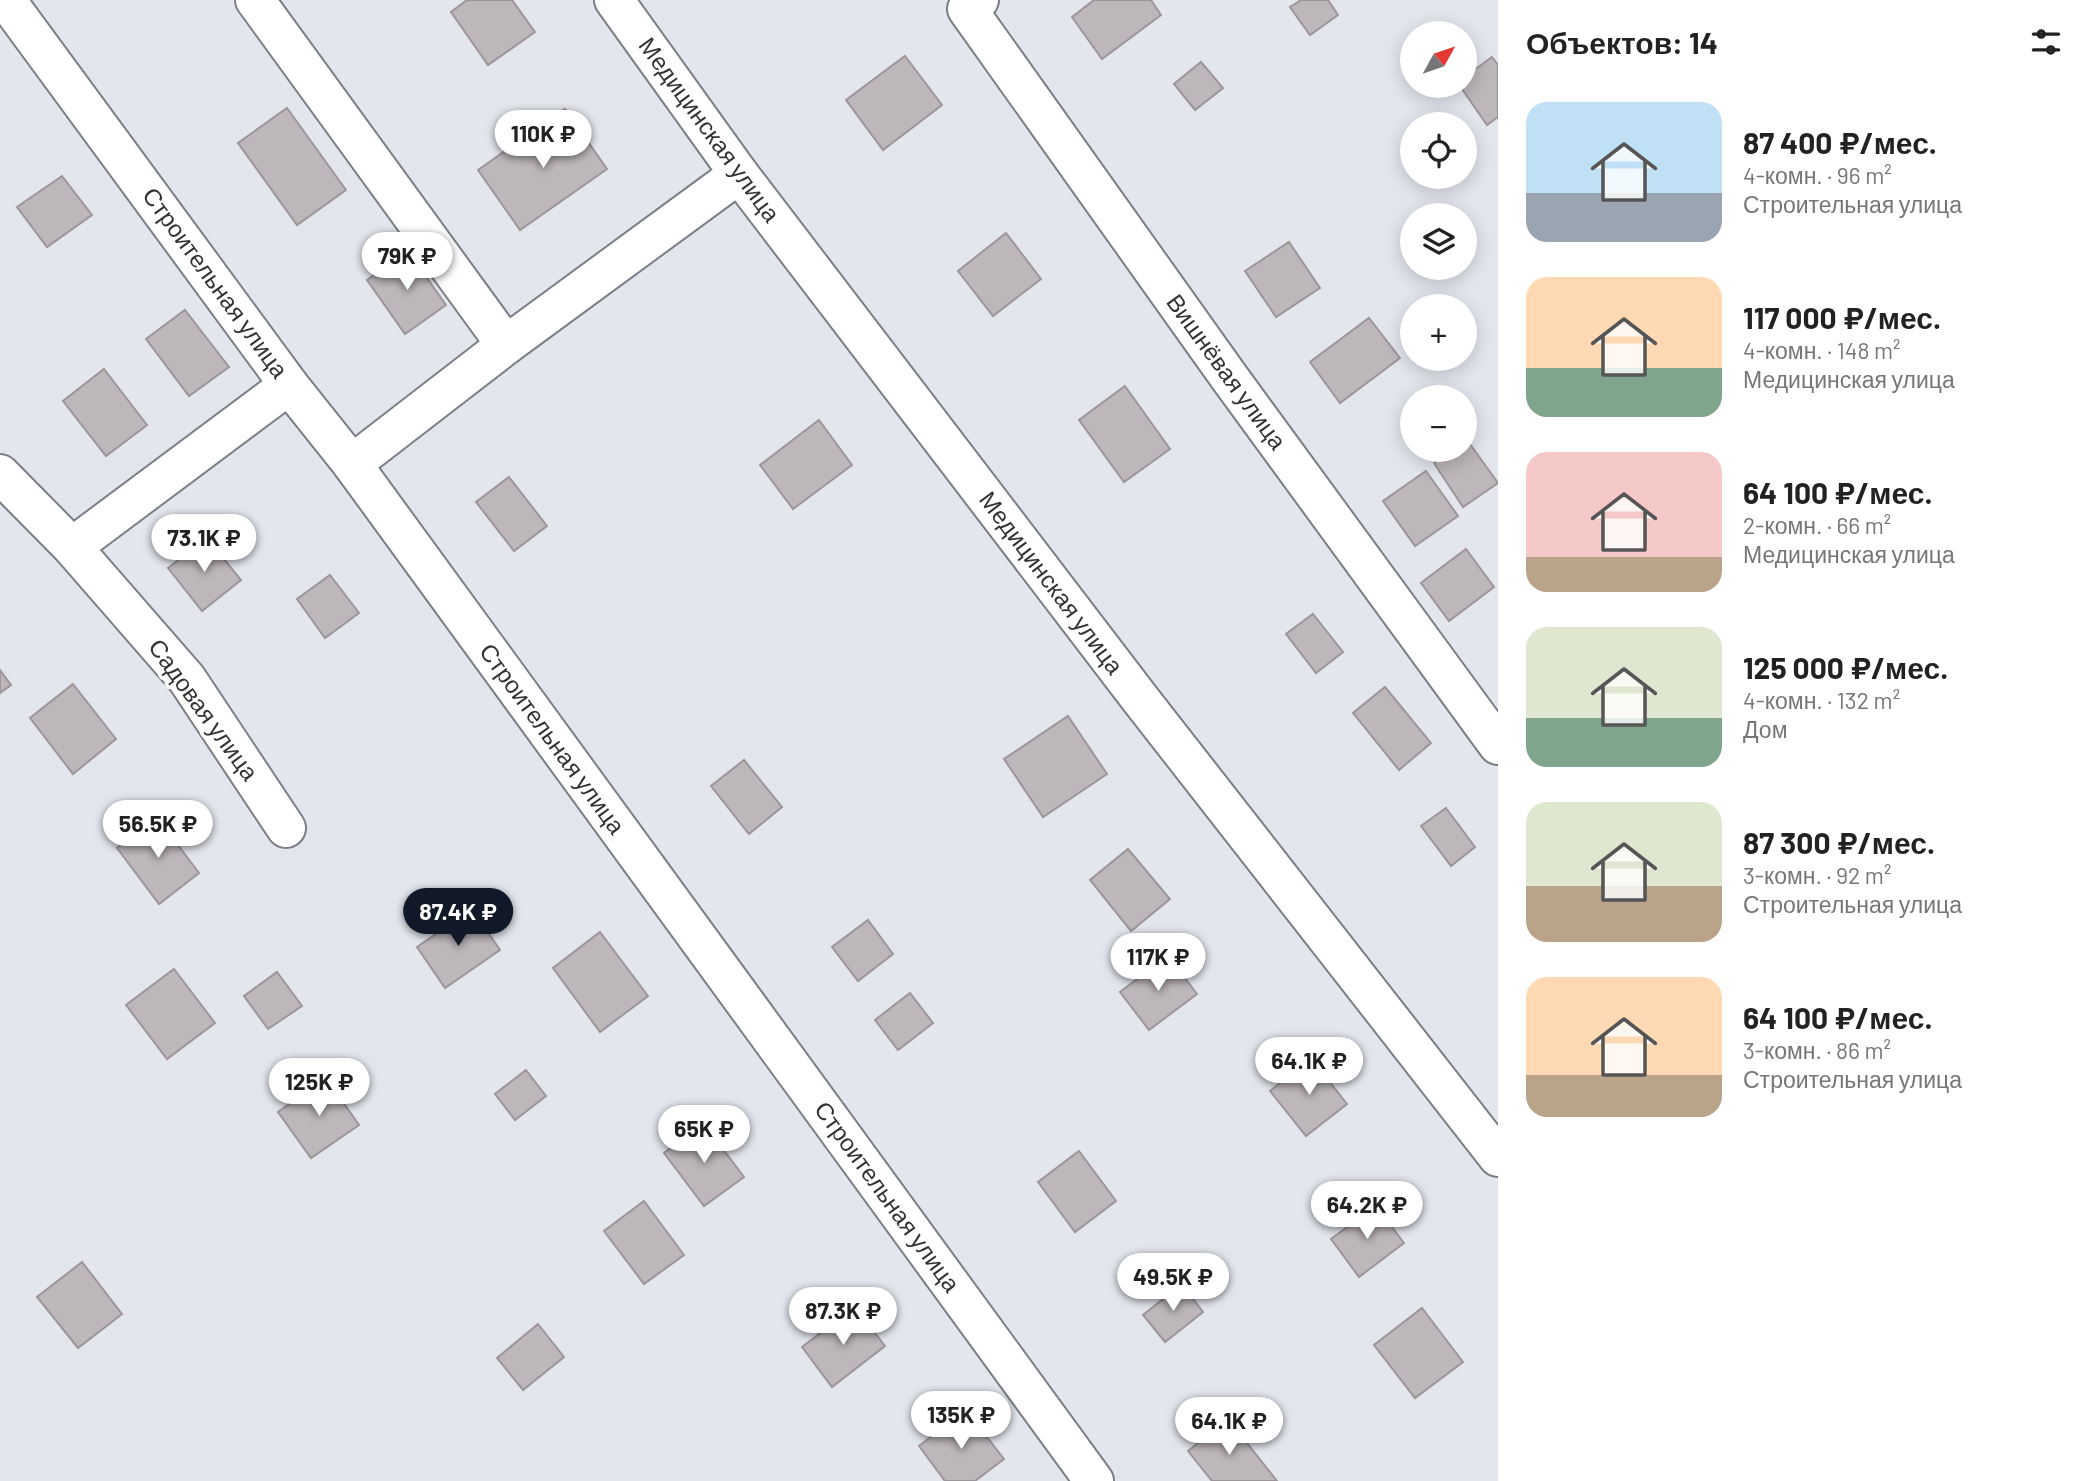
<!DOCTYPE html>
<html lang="ru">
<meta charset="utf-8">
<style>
body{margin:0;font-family:Barlow,sans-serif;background:#f2f2f2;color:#222;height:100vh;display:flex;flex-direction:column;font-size:26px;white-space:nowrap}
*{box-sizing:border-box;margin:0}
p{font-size:23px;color:#767676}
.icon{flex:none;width:38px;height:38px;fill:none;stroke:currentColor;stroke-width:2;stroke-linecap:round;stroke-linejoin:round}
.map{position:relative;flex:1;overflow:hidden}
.side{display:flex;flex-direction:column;background:#fff;width:595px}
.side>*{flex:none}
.needle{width:46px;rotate:50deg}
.fabs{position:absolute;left:1400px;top:21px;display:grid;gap:14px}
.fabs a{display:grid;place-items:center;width:77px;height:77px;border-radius:50%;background:#fff;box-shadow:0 4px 18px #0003;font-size:35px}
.price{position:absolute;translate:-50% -60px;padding:0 16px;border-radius:24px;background:#fff;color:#222;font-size:23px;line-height:46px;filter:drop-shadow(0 2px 4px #0008)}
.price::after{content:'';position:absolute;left:50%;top:42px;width:21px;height:16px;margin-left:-10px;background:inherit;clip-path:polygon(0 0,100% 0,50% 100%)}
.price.active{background:#111827;color:#fff}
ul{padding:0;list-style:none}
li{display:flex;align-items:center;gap:21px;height:175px;padding:0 28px}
li span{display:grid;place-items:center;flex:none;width:196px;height:140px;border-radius:21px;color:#555}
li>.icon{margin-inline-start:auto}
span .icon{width:84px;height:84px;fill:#fffc;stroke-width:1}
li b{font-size:30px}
h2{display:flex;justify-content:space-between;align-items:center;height:84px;padding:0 28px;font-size:30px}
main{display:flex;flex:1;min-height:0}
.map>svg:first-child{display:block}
.building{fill:#bdb6bb;stroke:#9c959a;stroke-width:2}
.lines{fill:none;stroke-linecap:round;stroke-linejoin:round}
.minor-casing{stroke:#7b7e84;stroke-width:42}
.minor{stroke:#fff;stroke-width:38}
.labels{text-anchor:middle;stroke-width:7;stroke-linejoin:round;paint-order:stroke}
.street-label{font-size:24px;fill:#323336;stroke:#fff}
</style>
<main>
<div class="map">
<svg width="1498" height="1481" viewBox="0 0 1498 1481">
<rect width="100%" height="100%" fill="#e3e6ed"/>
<g class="building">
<polygon points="467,0 512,0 535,32 488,65 451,12"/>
<polygon points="1094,0 1151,0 1161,15 1102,59 1072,17"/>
<polygon points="1301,0 1328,0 1338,15 1310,35 1290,7"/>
<polygon points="905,56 942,105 883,150 846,100"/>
<polygon points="1492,57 1498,65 1498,117 1487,125 1460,86 1465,86 1465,77"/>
<polygon points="1201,62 1223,88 1195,110 1174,84"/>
<polygon points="287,108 346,190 297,225 238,143"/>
<polygon points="565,109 607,169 520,230 478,170"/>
<polygon points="62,176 92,215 47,247 17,207"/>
<polygon points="1006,233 1041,279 993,316 958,271"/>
<polygon points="1289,242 1320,288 1276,317 1245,271"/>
<polygon points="408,251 446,305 405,334 367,280"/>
<polygon points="185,310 229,367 189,396 146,339"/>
<polygon points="1369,318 1400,358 1340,403 1310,362"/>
<polygon points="104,369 147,425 106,456 63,401"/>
<polygon points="1125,386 1170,449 1124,482 1079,420"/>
<polygon points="819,420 852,465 793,509 760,465"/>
<polygon points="1467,440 1498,483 1463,507 1434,463 1453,450 1465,450"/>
<polygon points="1426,471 1458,516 1415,546 1383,501"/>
<polygon points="509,477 547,526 514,551 476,502"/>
<polygon points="207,538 241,580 202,611 168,568"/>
<polygon points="1466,549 1494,587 1449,621 1421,583"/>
<polygon points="330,575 359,613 325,638 297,599"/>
<polygon points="1313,614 1343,652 1316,673 1286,634"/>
<polygon points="0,670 11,685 0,693"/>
<polygon points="73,684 116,739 73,774 30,718"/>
<polygon points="1385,687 1431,743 1399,770 1353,713"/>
<polygon points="1068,716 1107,774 1043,817 1004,759"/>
<polygon points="744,760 782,807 749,834 711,786"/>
<polygon points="1446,808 1475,847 1451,866 1421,826"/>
<polygon points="157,817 199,873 159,904 117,848"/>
<polygon points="1128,849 1170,899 1131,931 1090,880"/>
<polygon points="472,909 500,950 445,988 417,947"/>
<polygon points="868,920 893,954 858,981 832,947"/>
<polygon points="600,932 648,996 600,1032 553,968"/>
<polygon points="1168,956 1197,994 1149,1030 1120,992"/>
<polygon points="174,969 215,1023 167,1059 126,1005"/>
<polygon points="277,972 302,1006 268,1029 244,996"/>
<polygon points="910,993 933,1023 898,1050 875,1020"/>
<polygon points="1311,1058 1347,1104 1306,1136 1270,1091"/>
<polygon points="526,1070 546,1096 515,1120 495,1094"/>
<polygon points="326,1078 359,1125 311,1158 278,1112"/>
<polygon points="704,1124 744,1177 704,1206 664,1153"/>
<polygon points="1079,1151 1116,1201 1075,1232 1038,1182"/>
<polygon points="644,1201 684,1255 644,1284 604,1231"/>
<polygon points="1376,1206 1404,1243 1359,1277 1331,1239"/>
<polygon points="82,1262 122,1314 78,1348 37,1297"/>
<polygon points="1182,1284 1203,1312 1165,1342 1143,1315"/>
<polygon points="855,1307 885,1346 832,1387 802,1347"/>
<polygon points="1422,1308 1463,1362 1415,1398 1374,1345"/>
<polygon points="538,1324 564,1357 523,1390 497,1358"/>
<polygon points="966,1410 1004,1459 975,1481 945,1481 919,1446"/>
<polygon points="1228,1419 1277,1481 1212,1481 1188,1451"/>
</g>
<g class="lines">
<defs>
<g id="minor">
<polyline points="6,0 289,385 352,464 1094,1481"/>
<polyline points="255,0 506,345"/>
<polyline points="614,0 739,174 1141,700 1498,1157"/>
<polyline points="979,0 967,9 1229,377 1498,745"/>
<polyline points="352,464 506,345 739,174"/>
<polyline points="0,474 72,547 187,679 286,828"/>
<polyline points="72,547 289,385"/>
</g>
</defs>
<use href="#minor" class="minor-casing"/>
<use href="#minor" class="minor"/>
</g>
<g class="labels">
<g class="street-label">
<text transform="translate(709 130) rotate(54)" y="8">Медицинская улица</text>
<text transform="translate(215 283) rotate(54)" y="8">Строительная улица</text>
<text transform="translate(1226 372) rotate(54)" y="8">Вишнёвая улица</text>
<text transform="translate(1051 583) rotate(53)" y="8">Медицинская улица</text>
<text transform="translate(203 710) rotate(54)" y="8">Садовая улица</text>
<text transform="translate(552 739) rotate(54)" y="8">Строительная улица</text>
<text transform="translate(887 1197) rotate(54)" y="8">Строительная улица</text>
</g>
</g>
</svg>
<div class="fabs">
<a><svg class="needle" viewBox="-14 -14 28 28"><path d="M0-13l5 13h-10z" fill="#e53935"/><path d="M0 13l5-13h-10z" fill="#767676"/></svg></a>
<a><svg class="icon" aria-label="locate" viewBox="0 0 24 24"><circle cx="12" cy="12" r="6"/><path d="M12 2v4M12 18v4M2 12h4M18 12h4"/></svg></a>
<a><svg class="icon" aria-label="layers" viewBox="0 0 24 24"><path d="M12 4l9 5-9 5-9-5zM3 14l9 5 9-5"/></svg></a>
<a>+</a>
<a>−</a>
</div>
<b class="price" style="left:543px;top:170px">110K ₽</b>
<b class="price" style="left:407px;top:292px">79K ₽</b>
<b class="price" style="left:204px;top:574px">73.1K ₽</b>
<b class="price" style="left:158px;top:860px">56.5K ₽</b>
<b class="price active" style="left:458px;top:948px">87.4K ₽</b>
<b class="price" style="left:1158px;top:993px">117K ₽</b>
<b class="price" style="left:1309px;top:1097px">64.1K ₽</b>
<b class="price" style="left:319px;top:1118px">125K ₽</b>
<b class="price" style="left:704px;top:1165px">65K ₽</b>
<b class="price" style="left:1367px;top:1241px">64.2K ₽</b>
<b class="price" style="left:1173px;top:1313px">49.5K ₽</b>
<b class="price" style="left:843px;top:1347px">87.3K ₽</b>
<b class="price" style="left:961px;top:1451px">135K ₽</b>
<b class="price" style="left:1229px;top:1457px">64.1K ₽</b>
</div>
<section class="side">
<h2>Объектов: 14<svg class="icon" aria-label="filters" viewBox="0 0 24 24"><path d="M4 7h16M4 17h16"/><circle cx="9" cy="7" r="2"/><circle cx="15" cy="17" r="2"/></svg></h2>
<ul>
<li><span style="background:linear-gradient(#bfe0f5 65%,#9aa5b1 0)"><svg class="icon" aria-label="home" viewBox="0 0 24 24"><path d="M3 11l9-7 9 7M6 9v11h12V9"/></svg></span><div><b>87 400 ₽/мес.</b><p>4-комн. · 96 m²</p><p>Строительная улица</p></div></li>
<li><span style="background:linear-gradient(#ffd9b3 65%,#7fa58c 0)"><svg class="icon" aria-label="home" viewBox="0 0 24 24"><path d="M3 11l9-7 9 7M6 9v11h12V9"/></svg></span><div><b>117 000 ₽/мес.</b><p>4-комн. · 148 m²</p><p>Медицинская улица</p></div></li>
<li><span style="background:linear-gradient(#f6c9c9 75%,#b9a48a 0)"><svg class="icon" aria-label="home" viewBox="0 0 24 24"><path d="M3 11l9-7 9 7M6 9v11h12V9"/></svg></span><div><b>64 100 ₽/мес.</b><p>2-комн. · 66 m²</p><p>Медицинская улица</p></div></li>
<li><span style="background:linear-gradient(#dfe7d0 65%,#7fa58c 0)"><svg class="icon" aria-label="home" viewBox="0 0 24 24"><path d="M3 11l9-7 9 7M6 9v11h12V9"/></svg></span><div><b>125 000 ₽/мес.</b><p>4-комн. · 132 m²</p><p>Дом</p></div></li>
<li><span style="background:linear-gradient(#dfe7d0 60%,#b9a48a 0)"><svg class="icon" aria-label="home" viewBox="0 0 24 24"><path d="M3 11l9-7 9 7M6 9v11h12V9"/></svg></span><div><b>87 300 ₽/мес.</b><p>3-комн. · 92 m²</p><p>Строительная улица</p></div></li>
<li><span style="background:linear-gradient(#ffd9b3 70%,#b9a48a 0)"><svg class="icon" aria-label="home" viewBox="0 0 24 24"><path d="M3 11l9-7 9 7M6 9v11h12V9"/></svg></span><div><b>64 100 ₽/мес.</b><p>3-комн. · 86 m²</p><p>Строительная улица</p></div></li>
</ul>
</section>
</main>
